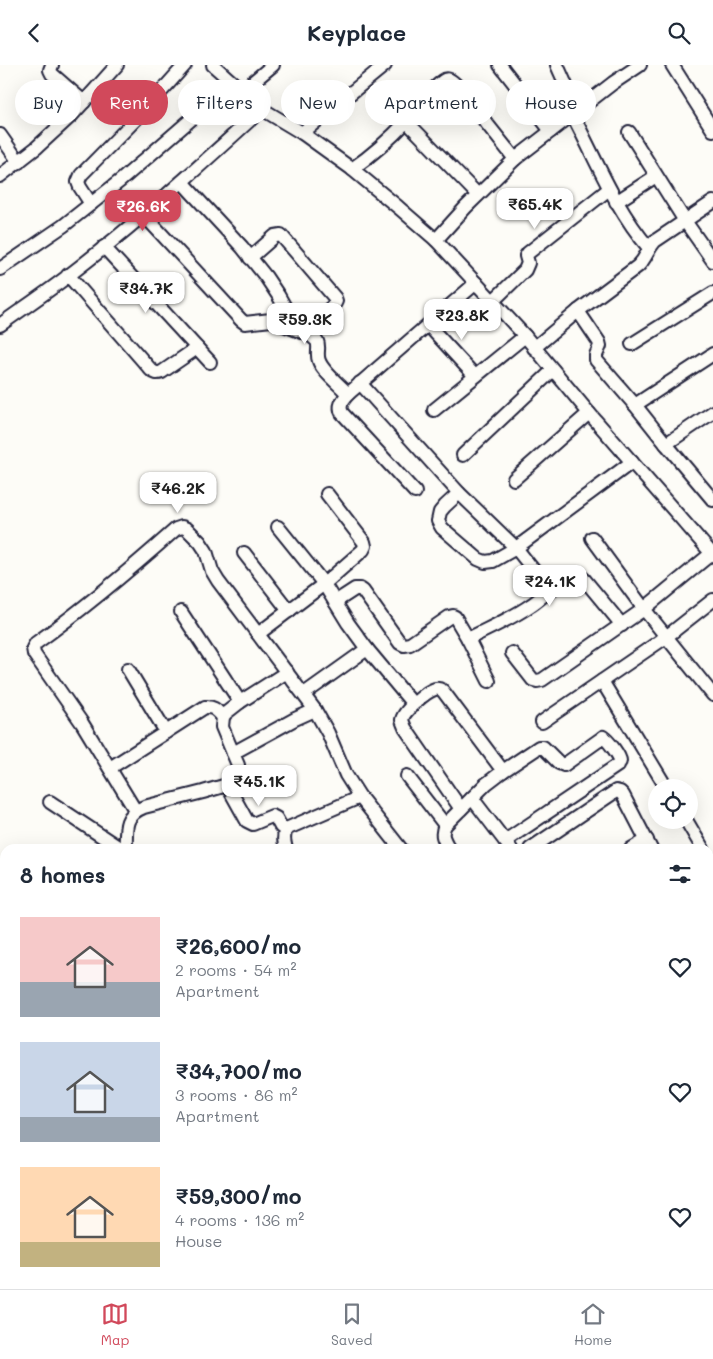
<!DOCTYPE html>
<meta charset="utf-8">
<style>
body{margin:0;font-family:Mali,sans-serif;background:#f2f2f3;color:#1f2937;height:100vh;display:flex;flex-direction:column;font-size:19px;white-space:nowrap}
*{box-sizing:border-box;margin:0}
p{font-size:16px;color:#747a83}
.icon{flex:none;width:28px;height:28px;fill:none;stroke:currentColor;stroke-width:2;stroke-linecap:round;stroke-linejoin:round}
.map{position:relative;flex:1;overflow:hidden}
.panel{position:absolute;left:0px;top:779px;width:714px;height:446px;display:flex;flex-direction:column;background:#fff;border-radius:15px 15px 0 0;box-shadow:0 5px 20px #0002}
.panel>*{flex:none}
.guide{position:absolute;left:15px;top:15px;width:684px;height:45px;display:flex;gap:10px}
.controls{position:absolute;left:648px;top:714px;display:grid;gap:10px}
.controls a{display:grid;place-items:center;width:50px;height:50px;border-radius:50%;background:#fff;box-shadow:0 5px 20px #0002;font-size:25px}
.price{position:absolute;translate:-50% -42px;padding:0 11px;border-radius:10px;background:#fff;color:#222;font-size:16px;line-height:32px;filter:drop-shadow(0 1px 2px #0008)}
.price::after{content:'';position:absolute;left:50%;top:30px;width:15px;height:11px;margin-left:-8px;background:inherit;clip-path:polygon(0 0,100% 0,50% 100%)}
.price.on{background:#d1495b;color:#fff}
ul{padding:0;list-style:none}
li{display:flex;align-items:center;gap:15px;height:125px;padding:0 20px}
li span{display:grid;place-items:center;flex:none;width:140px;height:100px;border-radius:0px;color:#555}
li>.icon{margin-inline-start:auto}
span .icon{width:60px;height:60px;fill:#fffc;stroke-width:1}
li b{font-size:21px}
h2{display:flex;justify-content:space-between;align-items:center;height:60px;padding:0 20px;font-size:21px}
.tag{padding:0 18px;border-radius:22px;background:#fff;box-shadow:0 5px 20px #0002;font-size:18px;line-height:45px}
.tag.on{background:#d1495b;color:#fff}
header{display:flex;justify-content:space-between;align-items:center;height:65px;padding:0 20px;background:#fff;font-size:22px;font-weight:800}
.tab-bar{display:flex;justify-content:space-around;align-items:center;height:70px;border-top:1px solid #e0e1e3;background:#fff;font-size:14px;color:#747a83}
.tab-bar a{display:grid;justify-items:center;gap:2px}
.tab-bar .on{color:#d1495b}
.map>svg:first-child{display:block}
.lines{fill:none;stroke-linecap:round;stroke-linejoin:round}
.street-casing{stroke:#22223b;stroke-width:16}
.secondary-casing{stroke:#22223b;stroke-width:21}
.primary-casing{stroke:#22223b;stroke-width:24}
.street{stroke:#fdfcf7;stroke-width:12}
.secondary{stroke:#fdfcf7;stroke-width:18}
.primary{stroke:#fdfcf7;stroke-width:20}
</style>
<header><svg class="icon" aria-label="back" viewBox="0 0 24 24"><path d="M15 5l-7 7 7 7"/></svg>Keyplace<svg class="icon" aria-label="search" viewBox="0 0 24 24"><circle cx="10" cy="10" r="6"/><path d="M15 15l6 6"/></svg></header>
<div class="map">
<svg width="713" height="1224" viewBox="0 0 713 1224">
<rect width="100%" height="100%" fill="#fdfcf7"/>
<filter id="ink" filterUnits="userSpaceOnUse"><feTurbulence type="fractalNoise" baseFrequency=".02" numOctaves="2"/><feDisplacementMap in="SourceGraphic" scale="10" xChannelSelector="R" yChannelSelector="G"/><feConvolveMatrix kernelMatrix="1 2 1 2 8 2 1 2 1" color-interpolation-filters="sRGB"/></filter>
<g filter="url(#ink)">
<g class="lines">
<defs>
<g id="street">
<polyline points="52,0 50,5 52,9 84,37"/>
<polyline points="213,0 262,44 302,68 352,104 398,142 436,175 525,271 589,348 713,490"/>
<polyline points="500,0 551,66"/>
<polyline points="557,0 577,45"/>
<polyline points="672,0 713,65"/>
<polyline points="242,26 273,0"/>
<path d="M572,49C597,96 614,142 649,183"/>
<polyline points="406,56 478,130"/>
<polyline points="629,67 685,156 713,196"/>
<polyline points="302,68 385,0"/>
<polyline points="0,70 19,97"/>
<path d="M352,104C372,90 390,74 407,56C416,45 432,23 443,16C448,12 452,16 456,20L515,94"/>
<polyline points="0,111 36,83 73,49 117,0"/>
<path d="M182,117L242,182L266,212L278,230L287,246L295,257L317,276C320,282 316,289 319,296C323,307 340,320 348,329"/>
<polyline points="616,137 656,111"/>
<polyline points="91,139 80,122 78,117 81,110 142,48 185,0"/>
<polyline points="143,149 241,255 245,258 271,255 302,267 305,266 334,240 336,236 335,233 281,170 275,171 250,193"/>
<polyline points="436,175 466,142 515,94 613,18 640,0"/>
<polyline points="104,182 210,297"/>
<polyline points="0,204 63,161 120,116 233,18"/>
<path d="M68,210L151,305C155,308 157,309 162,307L197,283"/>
<polyline points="493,236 525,205 528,198 526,191 528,188 609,124"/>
<polyline points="578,246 599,277 600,281 596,290 596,295 635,340 666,379 713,435"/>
<path d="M0,260C22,244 46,228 68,211C136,159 199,102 262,44"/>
<polyline points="428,260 475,311"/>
<polyline points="632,279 713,228"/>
<path d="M534,283L578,246L638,201C647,192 647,185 655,176L713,137"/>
<polyline points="360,318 459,428 516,483 550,526"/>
<polyline points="635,340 713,289"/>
<polyline points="434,345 525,271"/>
<polyline points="666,379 713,347"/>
<polyline points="463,390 553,305"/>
<polyline points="514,414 589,348"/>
<path d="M415,427L342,348C338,340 343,335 348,329L476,218"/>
<polyline points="459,428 445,441 440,447 438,456 442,463 478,494 485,497 493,496 516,483 632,397"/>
<polyline points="278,462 324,519 348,558 367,584 413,639"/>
<polyline points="592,473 644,544 713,630"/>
<polyline points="244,488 289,546"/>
<polyline points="335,537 355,524 360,524 363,526 400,578 404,580 410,579 449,552 453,551 455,552 468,574 489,616"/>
<polyline points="181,547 240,637"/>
<polyline points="258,569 324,519 363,485 365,481 364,477 327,429"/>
<path d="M468,574C489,563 511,554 531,540C546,530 559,514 577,509L584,514L622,560"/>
<polyline points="512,588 533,615 537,616 542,615 644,544 712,488"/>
<polyline points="128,604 166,667"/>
<polyline points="602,616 666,722"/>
<polyline points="304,629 367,584"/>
<polyline points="542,657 666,572 713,535"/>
<polyline points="233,688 295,654 315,645"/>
<path d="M110,703L205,642C214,641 217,646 223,652"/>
<polyline points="407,711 445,760"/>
<polyline points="227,720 247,756 253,759 272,751 276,753 281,762 286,764"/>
<polyline points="472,733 511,784"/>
<polyline points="50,737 121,784"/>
<path d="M461,744L405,663C405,662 402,656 402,655C403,646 427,626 435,624C439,623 440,624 443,626L503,706"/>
<path d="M135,745L82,658L34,589L33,583L36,578C85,543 131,504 176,464L182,462L187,464L200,477L206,486L212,506L218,516L315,645L328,668L346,710L360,732L401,784"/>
<polyline points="686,755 703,784"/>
<path d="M126,784C126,765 123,750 144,742L203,727L227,720L234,715L238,708V700L222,662L223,652L226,648L240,637L287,607"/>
<path d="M286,784C284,776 283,771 286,764L360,732"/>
<path d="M449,784C444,774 440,771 445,760L486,719L503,706L539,682H543L559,698L564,700L602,673L603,672C608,675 620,691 620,696C620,698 618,699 618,700L505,776"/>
<polyline points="530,784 616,726 620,727 623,730 651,784"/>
<polyline points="631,784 647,775"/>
<polyline points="709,794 713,801"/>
<polyline points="709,862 713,865"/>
<polyline points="709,973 713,974"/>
<polyline points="709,992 713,994"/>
<polyline points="32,1220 35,1224"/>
<polyline points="300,1220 304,1224"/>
<polyline points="213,1224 219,1220"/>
<polyline points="402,1224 405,1220"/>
</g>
<g id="secondary">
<polyline points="0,809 5,812"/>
<polyline points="672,1220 679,1224"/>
</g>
<g id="primary">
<polyline points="709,911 713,902"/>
<polyline points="562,1224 564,1220"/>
</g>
</defs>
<use href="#street" class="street-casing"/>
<use href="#secondary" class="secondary-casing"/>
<use href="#primary" class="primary-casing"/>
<use href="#street" class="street"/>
<use href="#secondary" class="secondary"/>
<use href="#primary" class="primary"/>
</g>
</g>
</svg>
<div class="controls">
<a><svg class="icon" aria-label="locate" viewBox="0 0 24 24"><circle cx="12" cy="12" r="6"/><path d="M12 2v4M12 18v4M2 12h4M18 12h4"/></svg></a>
</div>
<b class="price" style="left:535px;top:165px">₹65.4K</b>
<b class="price on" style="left:143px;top:167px">₹26.6K</b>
<b class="price" style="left:146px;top:249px">₹34.7K</b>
<b class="price" style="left:462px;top:276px">₹23.8K</b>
<b class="price" style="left:305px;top:280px">₹59.3K</b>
<b class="price" style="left:178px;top:449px">₹46.2K</b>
<b class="price" style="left:550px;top:542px">₹24.1K</b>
<b class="price" style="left:259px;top:742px">₹45.1K</b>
<div class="guide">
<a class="tag">Buy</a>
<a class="tag on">Rent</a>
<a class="tag">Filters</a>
<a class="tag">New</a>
<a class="tag">Apartment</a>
<a class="tag">House</a>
</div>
<section class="panel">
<h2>8 homes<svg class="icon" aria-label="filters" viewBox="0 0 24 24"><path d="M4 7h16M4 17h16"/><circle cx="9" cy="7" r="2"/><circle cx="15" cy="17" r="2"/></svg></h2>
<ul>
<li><span style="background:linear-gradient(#f6c9c9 65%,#9aa5b1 0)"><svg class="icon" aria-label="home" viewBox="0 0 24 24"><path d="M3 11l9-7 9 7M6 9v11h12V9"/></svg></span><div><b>₹26,600/mo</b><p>2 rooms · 54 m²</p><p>Apartment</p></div><svg class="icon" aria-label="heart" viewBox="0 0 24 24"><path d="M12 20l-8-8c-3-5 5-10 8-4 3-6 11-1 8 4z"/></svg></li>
<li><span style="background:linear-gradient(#c9d6e8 75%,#9aa5b1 0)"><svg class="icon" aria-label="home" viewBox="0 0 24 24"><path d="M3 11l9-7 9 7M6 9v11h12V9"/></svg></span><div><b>₹34,700/mo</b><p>3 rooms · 86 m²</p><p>Apartment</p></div><svg class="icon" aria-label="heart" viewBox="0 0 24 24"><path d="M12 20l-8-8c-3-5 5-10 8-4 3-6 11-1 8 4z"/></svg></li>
<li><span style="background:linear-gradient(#ffd9b3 75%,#c2b280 0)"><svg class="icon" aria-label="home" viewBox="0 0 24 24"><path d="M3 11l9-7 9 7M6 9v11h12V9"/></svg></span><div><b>₹59,300/mo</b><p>4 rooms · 136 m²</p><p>House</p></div><svg class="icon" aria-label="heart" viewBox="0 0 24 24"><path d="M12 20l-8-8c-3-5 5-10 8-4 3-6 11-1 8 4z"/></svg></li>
</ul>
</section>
</div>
<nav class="tab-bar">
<a class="on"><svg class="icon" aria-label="map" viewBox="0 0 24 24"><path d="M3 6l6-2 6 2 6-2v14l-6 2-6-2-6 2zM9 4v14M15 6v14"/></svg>Map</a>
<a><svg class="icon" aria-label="saved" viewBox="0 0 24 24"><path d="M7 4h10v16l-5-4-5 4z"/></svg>Saved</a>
<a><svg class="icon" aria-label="home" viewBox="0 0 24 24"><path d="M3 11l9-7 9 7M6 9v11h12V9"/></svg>Home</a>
</nav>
